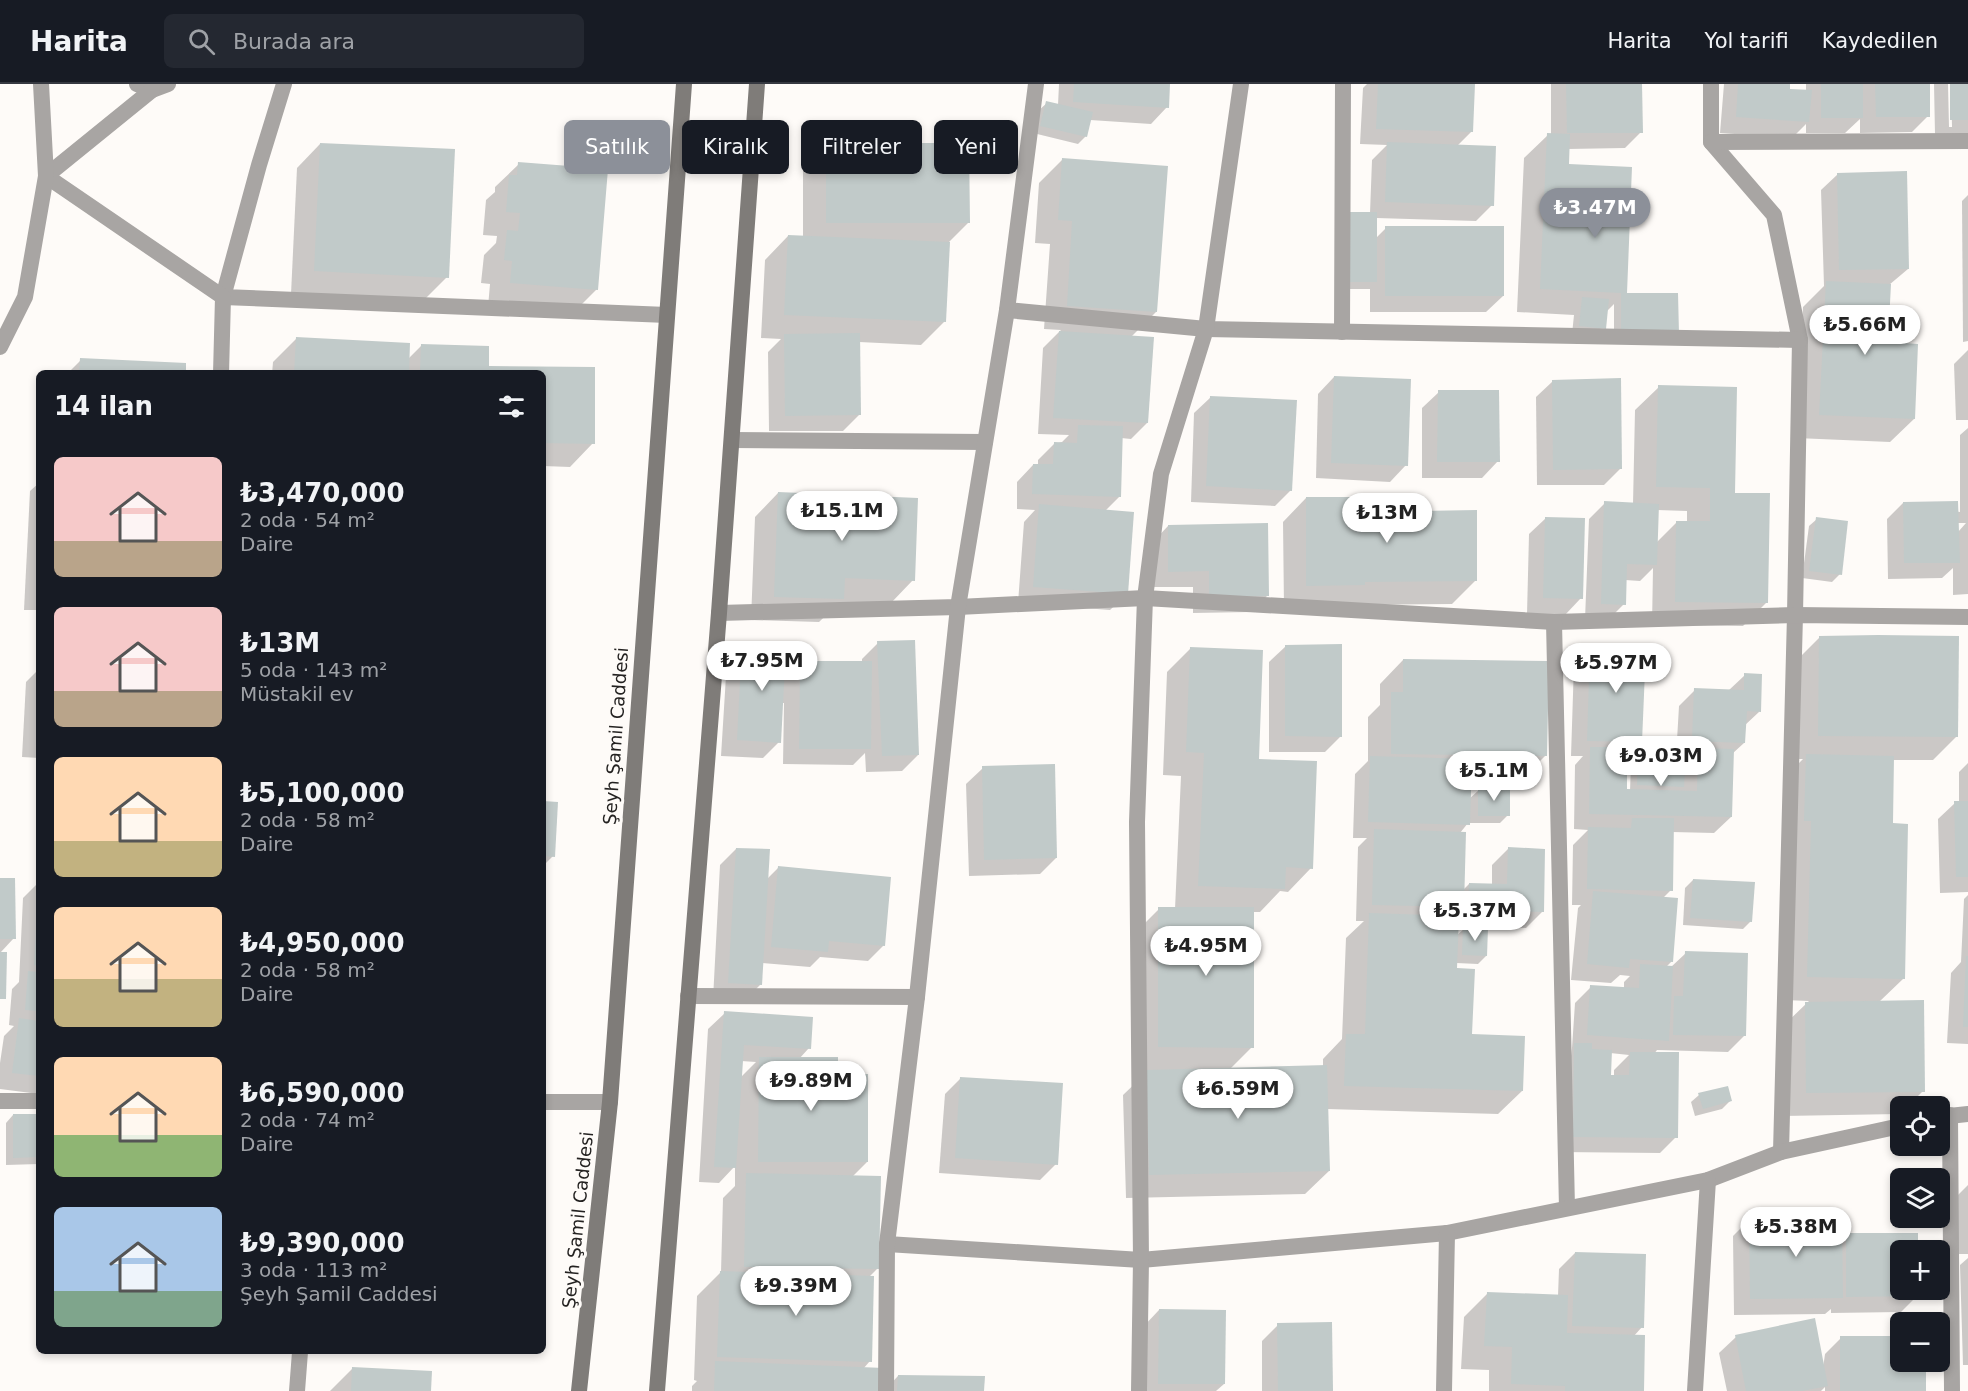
<!DOCTYPE html>
<html lang="tr">
<meta charset="utf-8">
<style>
body{margin:0;font-family:"DejaVu Sans",sans-serif;background:#242831;color:#f1f3f6;height:100vh;display:flex;flex-direction:column;font-size:22px;white-space:nowrap}
*{box-sizing:border-box;margin:0}
p{font-size:20px;color:#9ea1a6}
.icon{flex:none;width:33px;height:33px;fill:none;stroke:currentColor;stroke-width:2;stroke-linecap:round;stroke-linejoin:round}
.map{position:relative;flex:1;overflow:hidden}
.sheet{position:absolute;left:36px;top:286px;width:510px;height:984px;display:flex;flex-direction:column;background:#171b24;border-radius:9px;box-shadow:0 3px 9px #0003}
.sheet>*{flex:none}
.hud{position:absolute;left:564px;top:36px;width:570px;height:54px;display:flex;gap:12px}
.controls{position:absolute;left:1890px;top:1012px;display:grid;gap:12px}
.controls a{display:grid;place-items:center;width:60px;height:60px;border-radius:9px;background:#171b24;box-shadow:0 3px 9px #0003;font-size:30px}
.price{position:absolute;translate:-50% -51px;padding:0 14px;border-radius:21px;background:#fff;color:#222;font-size:20px;line-height:39px;filter:drop-shadow(0 2px 3px #0008)}
.price::after{content:'';position:absolute;left:50%;top:36px;width:18px;height:14px;margin-left:-9px;background:inherit;clip-path:polygon(0 0,100% 0,50% 100%)}
.price.selected{background:#8c9099;color:#fff}
ul{padding:0;list-style:none}
li{display:flex;align-items:center;gap:18px;height:150px;padding:0 18px}
li span{display:grid;place-items:center;flex:none;width:168px;height:120px;border-radius:9px;color:#555}
li>.icon{margin-inline-start:auto}
span .icon{width:72px;height:72px;fill:#fffc;stroke-width:1}
li b{font-size:26px}
h2{display:flex;justify-content:space-between;align-items:center;height:72px;padding:0 18px;font-size:26px}
.tag{padding:0 21px;border-radius:9px;background:#171b24;box-shadow:0 3px 9px #0003;font-size:21px;line-height:54px}
.tag.selected{background:#8c9099;color:#fff}
header{display:flex;align-items:center;gap:36px;box-sizing:border-box;height:84px;padding:0 30px;background:#171b24;border-bottom:2px solid #363941}
header strong{font-size:28px}
nav{display:flex;gap:33px;margin-inline-start:auto;font-size:21px}
.search{width:420px;height:54px;background:#242831;display:flex;align-items:center;gap:15px;box-sizing:border-box;padding:0 21px;border-radius:9px;color:#9ea1a6;font-size:22px}
.map>svg:first-child{display:block}
.shadow{fill:#0003;fill-rule:evenodd}
.building{fill:#c1cac9}
.lines{fill:none;stroke-linecap:round;stroke-linejoin:round}
.minor{stroke:#a8a5a3;stroke-width:16}
.secondary{stroke:#7f7c79;stroke-width:16}
.labels{text-anchor:middle;stroke-width:6;stroke-linejoin:round;paint-order:stroke}
.street-label{font-size:18px;fill:#242221;stroke:#fefbf8}
</style>
<header>
<strong>Harita</strong>
<div class="search"><svg class="icon" aria-label="search" viewBox="0 0 24 24"><circle cx="10" cy="10" r="6"/><path d="M15 15l6 6"/></svg>Burada ara</div>
<nav><a>Harita</a><a>Yol tarifi</a><a>Kaydedilen</a></nav>
</header>
<div class="map">
<svg width="1968" height="1307" viewBox="0 0 1968 1307">
<rect width="100%" height="100%" fill="#fefbf8"/>
<g class="shadow">
<polygon points="1059,0 1169,0 1167,23 1151,40 1090,36 1086,52 1078,60 1033,49 1039,26 1047,19 1058,21"/>
<polygon points="1367,0 1473,0 1472,47 1457,62 1492,121 1476,137 1376,134 1376,154 1386,144 1503,212 1486,228 1370,228 1370,205 1341,205 1370,129 1372,76 1387,61 1360,60 1363,4"/>
<polygon points="1551,0 1641,0 1641,48 1625,64 1568,65 1568,82 1622,211 1677,211 1614,257 1614,220 1607,227 1605,244 1572,250 1574,231 1517,228 1524,74 1548,51 1551,51"/>
<polygon points="1724,0 1788,0 1788,6 1806,8 1806,0 1928,0 1928,32 1912,48 1860,49 1860,35 1845,49 1806,49 1806,40 1792,54 1720,49"/>
<polygon points="1934,0 1948,0 1949,43 1952,43 1951,0 1968,0 1968,51 1935,51"/>
<polygon points="826,45 861,60 968,139 948,159 944,238 921,261 859,258 859,331 843,347 769,347 768,268 781,255 761,254 765,176 788,152 803,153 803,69"/>
<polygon points="320,60 447,193 423,217 291,210 297,84"/>
<polygon points="1062,76 1156,228 1131,253 1147,339 1131,355 1121,354 1120,412 1105,427 1127,510 1110,526 1018,519 1024,438 1035,426 1017,425 1017,398 1033,381 1038,381 1038,376 1054,360 1062,358 1069,351 1038,350 1043,264 1061,246 1044,245 1050,160 1035,159 1039,99"/>
<polygon points="519,80 597,205 573,229 488,223 490,200 481,199 484,171 496,159 497,152 483,151 486,116 495,108 495,103"/>
<polygon points="1838,90 1908,185 1889,201 1887,259 1914,335 1890,358 1796,354 1803,223 1824,202 1821,106"/>
<polygon points="1968,111 1968,257 1963,258 1962,117"/>
<polygon points="296,255 408,275 421,262 487,283 594,284 593,359 570,383 543,382 543,290 272,290 273,278"/>
<polygon points="1968,266 1968,336 1956,336 1954,280"/>
<polygon points="81,276 184,290 67,290"/>
<polygon points="1334,293 1406,381 1390,398 1316,394 1318,310"/>
<polygon points="1553,297 1620,385 1604,401 1537,401 1536,313"/>
<path d="M1659,303L1734,411L1767,518L1743,542L1652,541L1653,484L1640,497L1625,496L1624,520L1608,536L1585,535L1589,435L1605,419L1633,420L1635,326ZM1657,426L1687,427V438H1677L1656,459Z"/>
<polygon points="1439,308 1498,377 1482,394 1422,394 1422,324"/>
<polygon points="1211,313 1291,406 1275,422 1191,418 1194,329"/>
<path d="M1968,344V510L1953,511V484L1942,494L1888,495L1887,435L1903,419L1960,428V351ZM1957,439H1966L1958,448Z"/>
<polygon points="39,399 39,526 24,526 30,407"/>
<polygon points="778,409 913,496 890,520 840,518 819,538 751,536 755,433"/>
<polygon points="1306,414 1363,429 1476,496 1452,520 1343,521 1284,525 1283,438"/>
<polygon points="1546,434 1581,514 1565,531 1527,530 1529,450"/>
<polygon points="1817,435 1840,490 1832,498 1802,494 1809,442"/>
<polygon points="1168,442 1267,512 1251,528 1193,529 1193,503 1153,503 1152,459"/>
<polygon points="1820,553 1957,652 1933,676 1893,676 1892,741 1903,895 1879,918 1923,1007 1907,1023 1900,1023 1899,1030 1783,1032 1782,943 1809,917 1784,916 1783,695 1803,675 1795,675 1796,577"/>
<polygon points="878,559 918,671 902,687 866,688 865,669 853,681 783,680 784,619 781,619 779,658 763,674 721,672 727,576 743,560 783,596 801,578 862,579 862,575"/>
<polygon points="1286,562 1341,652 1325,668 1269,668 1269,578"/>
<path d="M1590,562L1640,657L1626,672L1625,707H1630L1631,679L1639,671L1676,673L1679,622L1695,606L1728,607L1745,591L1759,628L1744,642V659L1732,670L1731,733L1714,749L1672,748L1671,806L1663,814L1672,877L1666,883H1671L1686,869L1744,952L1728,968L1657,966L1654,970L1676,1053L1660,1069L1558,1068L1572,964L1575,919L1591,903L1624,904V898L1630,892L1620,891L1611,899L1571,896L1578,824L1581,821H1572L1573,761L1588,746L1574,745L1575,681L1583,672H1571L1574,579ZM1685,673H1691L1684,680ZM1610,969L1629,971L1614,986V992H1610Z"/>
<polygon points="1191,564 1257,677 1311,784 1288,808 1280,807 1260,828 1252,828 1252,963 1230,985 1323,983 1323,975 1342,955 1346,854 1364,837 1356,837 1358,763 1367,754 1353,754 1355,690 1368,677 1368,633 1380,621 1380,600 1403,576 1546,671 1522,695 1470,694 1469,715 1479,706 1508,731 1500,739 1468,739 1460,749 1463,806 1469,800 1492,801 1492,781 1508,765 1542,828 1526,844 1457,842 1456,852 1464,845 1486,872 1478,880 1456,879 1471,952 1522,1007 1498,1030 1327,1025 1329,1087 1305,1110 1126,1114 1123,1011 1148,987 1135,986 1135,849 1159,825 1175,825 1181,692 1163,691 1167,588"/>
<polygon points="39,585 39,674 22,673 26,598"/>
<polygon points="1968,679 1968,808 1940,809 1938,735 1955,719 1959,719 1959,688"/>
<polygon points="983,684 1056,774 1040,790 969,792 966,700"/>
<polygon points="543,718 553,772 543,782"/>
<polygon points="736,765 767,795 778,784 884,861 868,877 820,873 810,883 762,879 761,900 745,916 713,915 720,781"/>
<polygon points="0,796 14,854 0,869"/>
<polygon points="1693,796 1751,837 1743,845 1683,841 1685,804"/>
<polygon points="39,798 39,1010 0,1005 0,979 4,952 14,942 9,941 12,905 19,898 23,814"/>
<polygon points="1968,811 1968,960 1947,959 1951,889 1961,878 1964,815"/>
<path d="M725,929L809,964L799,975L836,991L867,1078L852,1093L878,1184L869,1193L870,1277L863,1285L881,1307H692V1302L697,1297L694,1296L697,1212L721,1188L723,1114L735,1102V1082L719,1099L699,1098L708,945ZM741,977L756,978L740,994Z"/>
<polygon points="961,994 1056,1080 1040,1096 939,1089 945,1010"/>
<polygon points="1699,1011 1730,1017 1722,1025 1695,1032 1691,1018"/>
<polygon points="13,1031 39,1031 39,1080 6,1081 6,1039"/>
<polygon points="1968,1101 1968,1170 1957,1170 1955,1114"/>
<polygon points="1749,1136 1841,1156 1846,1151 1917,1167 1900,1167 1900,1206 1917,1206 1917,1212 1901,1228 1831,1229 1831,1225 1825,1230 1734,1231 1733,1152"/>
<polygon points="1575,1169 1642,1243 1633,1253 1642,1307 1489,1307 1489,1286 1461,1285 1464,1233 1487,1210 1558,1212 1559,1185"/>
<polygon points="1968,1174 1968,1281 1963,1281 1960,1181"/>
<polygon points="1159,1226 1224,1300 1216,1307 1143,1307 1143,1243"/>
<polygon points="1278,1241 1332,1307 1262,1307 1262,1257"/>
<polygon points="1736,1253 1823,1284 1825,1270 1841,1254 1900,1254 1900,1278 1924,1278 1925,1307 1825,1307 1825,1303 1821,1307 1727,1307 1719,1269"/>
<polygon points="431,1268 463,1268 461,1269"/>
<polygon points="352,1285 429,1307 330,1307"/>
<polygon points="898,1292 983,1307 884,1307"/>
</g>
<g class="building">
<polygon points="1074,0 1170,0 1169,24 1073,18"/>
<polygon points="1378,0 1475,0 1473,48 1376,45"/>
<polygon points="1566,0 1642,0 1643,49 1567,49"/>
<polygon points="1738,0 1790,0 1790,5 1812,6 1809,38 1736,33"/>
<rect x="1821" y="0" width="42" height="34"/>
<polygon points="1875,0 1930,0 1930,33 1876,33"/>
<rect x="1950" y="0" width="18" height="36"/>
<polygon points="1046,17 1093,28 1087,53 1040,42"/>
<polygon points="826,44 862,44 863,59 969,59 970,139 826,139"/>
<polygon points="1547,49 1570,50 1569,80 1632,83 1627,209 1678,209 1679,250 1621,250 1621,209 1540,205"/>
<polygon points="1387,58 1496,62 1494,122 1385,118"/>
<polygon points="320,59 455,65 449,194 314,187"/>
<polygon points="1062,74 1168,82 1157,228 1067,222 1072,137 1058,136"/>
<polygon points="518,78 608,85 598,206 510,199 512,177 504,176 507,146 518,147 520,129 506,128 509,91 517,91"/>
<polygon points="1907,87 1909,185 1839,186 1837,89"/>
<rect x="1348" y="128" width="29" height="70"/>
<rect x="1385" y="142" width="119" height="70"/>
<polygon points="788,151 950,158 946,238 784,231"/>
<polygon points="1826,197 1891,200 1888,258 1918,260 1915,335 1819,331"/>
<polygon points="1582,213 1609,215 1606,245 1579,242"/>
<polygon points="1059,247 1154,253 1148,339 1053,334"/>
<polygon points="860,249 861,331 785,332 784,250"/>
<polygon points="296,253 410,259 409,290 294,290"/>
<polygon points="421,260 489,262 489,282 595,283 595,360 543,359 543,290 447,290 447,288 420,287"/>
<polygon points="80,274 186,279 186,290 79,290"/>
<polygon points="1334,292 1411,295 1408,382 1331,379"/>
<polygon points="1621,294 1622,385 1553,386 1552,296"/>
<polygon points="1658,301 1737,303 1735,409 1770,409 1768,519 1675,518 1676,437 1710,437 1710,404 1656,403"/>
<polygon points="1438,306 1499,306 1500,378 1437,378"/>
<polygon points="1210,312 1297,316 1292,407 1206,402"/>
<polygon points="1078,341 1123,342 1121,413 1032,410 1033,380 1053,380 1054,358 1077,359"/>
<polygon points="778,408 918,414 915,497 845,494 844,515 774,513"/>
<polygon points="1306,413 1365,413 1364,428 1477,426 1477,497 1365,498 1365,501 1306,502"/>
<polygon points="1604,417 1659,420 1657,481 1627,480 1626,521 1601,520"/>
<polygon points="1958,417 1960,479 1904,479 1903,418"/>
<polygon points="1039,420 1134,428 1128,510 1033,503"/>
<polygon points="1545,433 1585,434 1583,515 1543,514"/>
<polygon points="1816,433 1848,437 1842,491 1809,487"/>
<polygon points="1268,439 1269,512 1209,513 1209,487 1168,488 1168,441"/>
<polygon points="1878,551 1959,552 1958,653 1818,652 1819,552"/>
<polygon points="915,556 919,671 882,672 877,557"/>
<polygon points="742,558 786,561 781,659 737,656"/>
<polygon points="1342,560 1342,653 1285,652 1285,561"/>
<polygon points="1590,561 1646,563 1642,658 1587,657"/>
<polygon points="1190,563 1263,566 1259,675 1317,677 1313,785 1286,783 1285,805 1198,802 1204,669 1186,668"/>
<polygon points="1403,575 1549,577 1547,672 1391,670 1391,608 1403,608"/>
<polygon points="800,577 872,577 871,665 799,665"/>
<polygon points="1744,589 1762,590 1761,628 1747,627 1745,659 1692,657 1694,604 1744,606"/>
<polygon points="1590,663 1627,663 1627,705 1697,707 1698,664 1734,665 1732,733 1589,730"/>
<polygon points="1638,669 1686,673 1684,703 1637,701"/>
<polygon points="1806,670 1894,672 1893,739 1908,740 1905,895 1807,893 1811,737 1804,737"/>
<polygon points="1370,672 1472,675 1470,741 1368,738"/>
<polygon points="1055,680 1057,774 984,776 982,682"/>
<rect x="1478" y="704" width="32" height="28"/>
<polygon points="543,717 558,718 555,773 543,772"/>
<polygon points="1954,717 1968,717 1968,793 1956,793"/>
<polygon points="1632,734 1674,734 1673,807 1587,805 1588,743 1631,744"/>
<polygon points="1374,745 1466,748 1464,823 1372,821"/>
<polygon points="1508,763 1545,765 1544,828 1468,826 1469,799 1507,800"/>
<polygon points="736,764 770,765 762,901 728,899"/>
<polygon points="778,782 891,793 885,862 829,857 828,868 771,863"/>
<polygon points="0,794 15,794 16,855 0,855"/>
<polygon points="1693,795 1755,798 1752,838 1690,834"/>
<polygon points="1593,807 1678,814 1673,878 1630,875 1629,884 1587,880"/>
<polygon points="1158,823 1254,823 1254,964 1158,963"/>
<polygon points="37,828 39,828 39,882 34,881"/>
<polygon points="1369,829 1459,832 1457,884 1475,885 1472,950 1525,952 1523,1007 1344,1002 1346,950 1365,950"/>
<polygon points="1463,843 1488,844 1487,872 1462,871"/>
<polygon points="1685,867 1748,869 1746,952 1673,951 1674,912 1683,912"/>
<polygon points="0,868 7,868 6,915 0,915"/>
<polygon points="1966,872 1968,872 1968,943 1963,943"/>
<polygon points="1640,880 1673,882 1669,957 1587,951 1590,901 1639,904"/>
<polygon points="28,887 39,888 39,927 25,926"/>
<polygon points="1924,916 1925,1008 1806,1009 1805,918"/>
<polygon points="724,927 813,933 811,965 744,961 736,1084 714,1083"/>
<polygon points="19,934 39,937 39,992 12,989"/>
<polygon points="1574,959 1592,959 1592,965 1612,966 1611,991 1629,991 1630,968 1679,968 1678,1054 1573,1053"/>
<polygon points="759,973 838,973 838,990 868,990 868,1078 758,1078"/>
<polygon points="1327,981 1330,1087 1149,1091 1146,986"/>
<polygon points="960,993 1063,999 1058,1081 955,1074"/>
<polygon points="1728,1002 1732,1017 1703,1025 1698,1009"/>
<polygon points="13,1030 39,1030 39,1073 13,1074"/>
<polygon points="746,1089 881,1092 879,1185 744,1183"/>
<polygon points="1749,1134 1842,1134 1843,1214 1750,1215"/>
<polygon points="1846,1149 1918,1149 1918,1167 1900,1167 1900,1206 1919,1206 1919,1212 1846,1213"/>
<polygon points="1575,1168 1646,1170 1644,1244 1572,1242"/>
<polygon points="720,1187 874,1192 872,1278 717,1273"/>
<polygon points="1487,1208 1568,1211 1567,1249 1645,1251 1644,1307 1565,1307 1565,1302 1511,1300 1512,1263 1484,1262"/>
<polygon points="1159,1225 1226,1226 1225,1300 1158,1300"/>
<polygon points="1815,1234 1828,1302 1802,1307 1746,1307 1735,1251"/>
<polygon points="1332,1238 1333,1307 1278,1307 1277,1239"/>
<polygon points="1840,1252 1900,1252 1900,1278 1926,1278 1926,1307 1840,1307"/>
<polygon points="715,1277 884,1284 883,1307 714,1307"/>
<polygon points="352,1283 432,1287 431,1307 351,1307"/>
<polygon points="898,1291 985,1292 984,1307 897,1307"/>
</g>
<g class="lines">
<g class="minor">
<polyline points="137,0 152,6 168,0"/>
<polyline points="284,0 259,81 223,213 667,231"/>
<polyline points="1711,0 1711,58 1774,131 1800,256 1795,531 1781,1068"/>
<polyline points="152,6 46,92 223,213 221,290"/>
<polyline points="1711,58 1968,57"/>
<polyline points="1007,226 1206,245 1800,256"/>
<polyline points="1342,248 1343,0"/>
<polyline points="0,263 25,213 46,92 41,0"/>
<polyline points="732,356 985,358"/>
<polyline points="719,529 958,523 1145,514 1554,538 1795,531 1968,533"/>
<polyline points="1554,538 1567,1124"/>
<polyline points="688,912 917,913"/>
<polyline points="0,1017 39,1017"/>
<polyline points="543,1018 610,1018"/>
<polyline points="1950,1031 1952,1307"/>
<polyline points="1940,1033 1968,1030"/>
<polyline points="887,1160 1141,1176 1447,1149 1708,1096 1781,1068 1900,1042"/>
<polyline points="297,1307 300,1268"/>
<polyline points="886,1307 887,1160 917,913 958,523 1007,226 1036,0"/>
<polyline points="1139,1307 1141,1176 1137,738 1145,514 1161,390 1206,245 1241,0"/>
<polyline points="1444,1307 1447,1149"/>
<polyline points="1695,1307 1708,1096"/>
</g>
<g class="secondary">
<polyline points="579,1307 610,1018 684,0"/>
<polyline points="657,1307 719,529 757,0"/>
</g>
</g>
<g class="labels">
<g class="street-label">
<text transform="translate(616 652) rotate(-86)" y="6">Şeyh Şamil Caddesi</text>
<text transform="translate(578 1136) rotate(-84)" y="6">Şeyh Şamil Caddesi</text>
</g>
</g>
</svg>
<div class="controls">
<a><svg class="icon" aria-label="locate" viewBox="0 0 24 24"><circle cx="12" cy="12" r="6"/><path d="M12 2v4M12 18v4M2 12h4M18 12h4"/></svg></a>
<a><svg class="icon" aria-label="layers" viewBox="0 0 24 24"><path d="M12 4l9 5-9 5-9-5zM3 14l9 5 9-5"/></svg></a>
<a>+</a>
<a>−</a>
</div>
<b class="price selected" style="left:1595px;top:155px">₺3.47M</b>
<b class="price" style="left:1865px;top:272px">₺5.66M</b>
<b class="price" style="left:842px;top:458px">₺15.1M</b>
<b class="price" style="left:1387px;top:460px">₺13M</b>
<b class="price" style="left:762px;top:608px">₺7.95M</b>
<b class="price" style="left:1616px;top:610px">₺5.97M</b>
<b class="price" style="left:1661px;top:703px">₺9.03M</b>
<b class="price" style="left:1494px;top:718px">₺5.1M</b>
<b class="price" style="left:1475px;top:858px">₺5.37M</b>
<b class="price" style="left:1206px;top:893px">₺4.95M</b>
<b class="price" style="left:811px;top:1028px">₺9.89M</b>
<b class="price" style="left:1238px;top:1036px">₺6.59M</b>
<b class="price" style="left:1796px;top:1174px">₺5.38M</b>
<b class="price" style="left:796px;top:1233px">₺9.39M</b>
<div class="hud">
<a class="tag selected">Satılık</a>
<a class="tag">Kiralık</a>
<a class="tag">Filtreler</a>
<a class="tag">Yeni</a>
</div>
<section class="sheet">
<h2>14 ilan<svg class="icon" aria-label="filters" viewBox="0 0 24 24"><path d="M4 7h16M4 17h16"/><circle cx="9" cy="7" r="2"/><circle cx="15" cy="17" r="2"/></svg></h2>
<ul>
<li><span style="background:linear-gradient(#f6c9c9 70%,#b9a48a 0)"><svg class="icon" aria-label="home" viewBox="0 0 24 24"><path d="M3 11l9-7 9 7M6 9v11h12V9"/></svg></span><div><b>₺3,470,000</b><p>2 oda · 54 m²</p><p>Daire</p></div></li>
<li><span style="background:linear-gradient(#f6c9c9 70%,#b9a48a 0)"><svg class="icon" aria-label="home" viewBox="0 0 24 24"><path d="M3 11l9-7 9 7M6 9v11h12V9"/></svg></span><div><b>₺13M</b><p>5 oda · 143 m²</p><p>Müstakil ev</p></div></li>
<li><span style="background:linear-gradient(#ffd9b3 70%,#c2b280 0)"><svg class="icon" aria-label="home" viewBox="0 0 24 24"><path d="M3 11l9-7 9 7M6 9v11h12V9"/></svg></span><div><b>₺5,100,000</b><p>2 oda · 58 m²</p><p>Daire</p></div></li>
<li><span style="background:linear-gradient(#ffd9b3 60%,#c2b280 0)"><svg class="icon" aria-label="home" viewBox="0 0 24 24"><path d="M3 11l9-7 9 7M6 9v11h12V9"/></svg></span><div><b>₺4,950,000</b><p>2 oda · 58 m²</p><p>Daire</p></div></li>
<li><span style="background:linear-gradient(#ffd9b3 65%,#8fb573 0)"><svg class="icon" aria-label="home" viewBox="0 0 24 24"><path d="M3 11l9-7 9 7M6 9v11h12V9"/></svg></span><div><b>₺6,590,000</b><p>2 oda · 74 m²</p><p>Daire</p></div></li>
<li><span style="background:linear-gradient(#a9c7e8 70%,#7fa58c 0)"><svg class="icon" aria-label="home" viewBox="0 0 24 24"><path d="M3 11l9-7 9 7M6 9v11h12V9"/></svg></span><div><b>₺9,390,000</b><p>3 oda · 113 m²</p><p>Şeyh Şamil Caddesi</p></div></li>
</ul>
</section>
</div>
